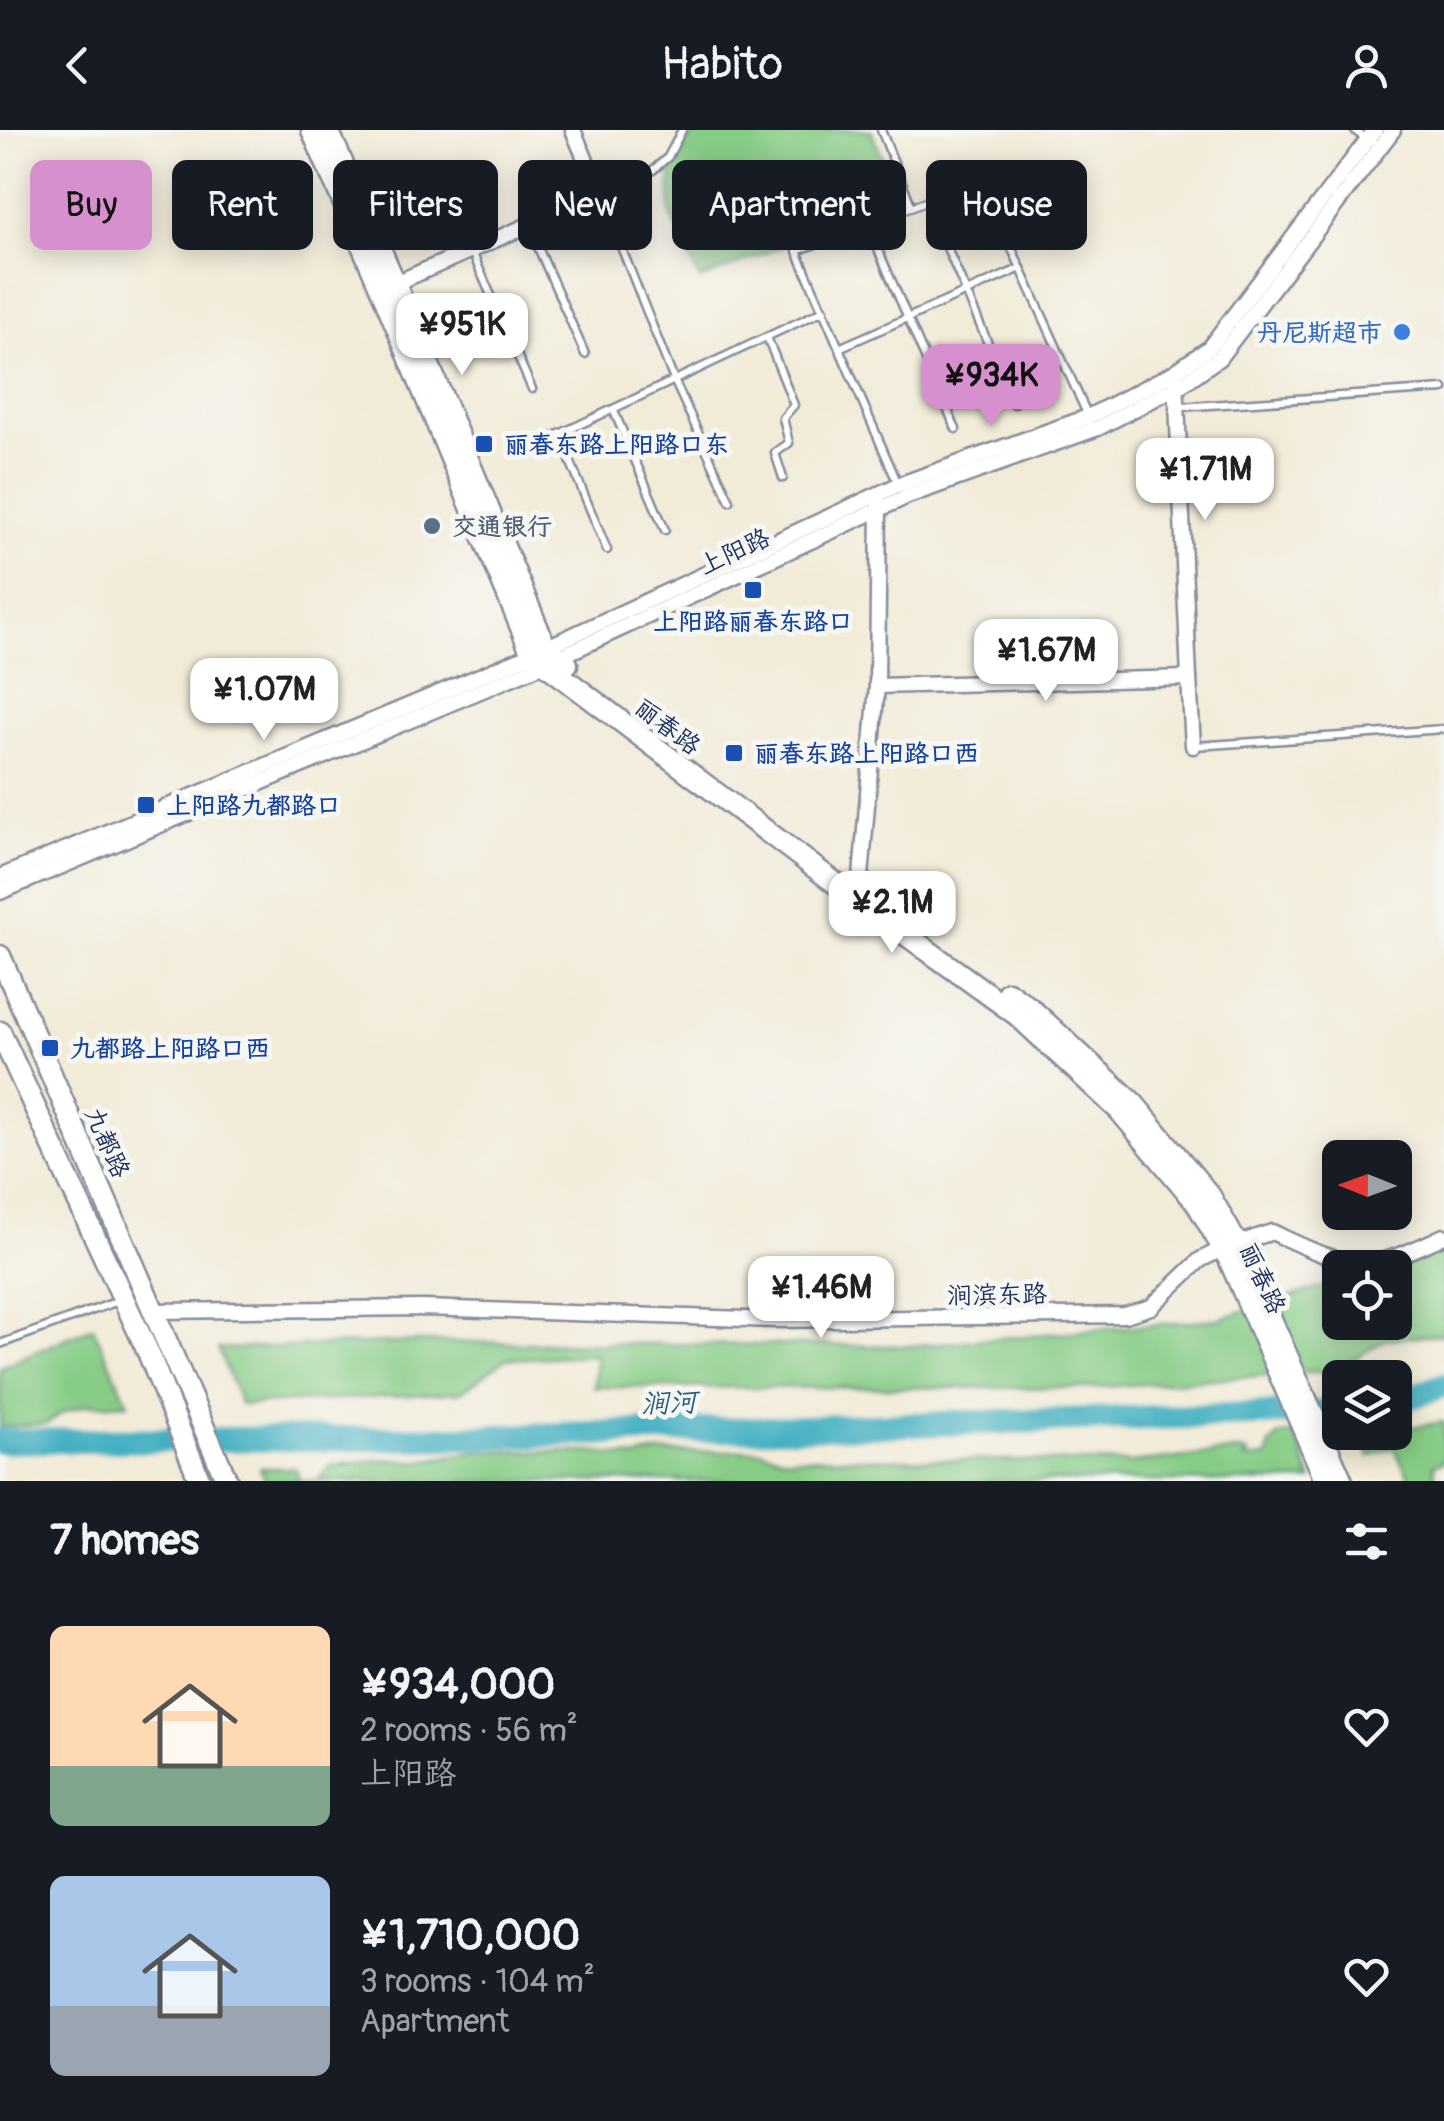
<!DOCTYPE html>
<meta charset="utf-8">
<style>
body{margin:0;font-family:Pangolin,"LXGW WenKai TC",sans-serif;background:#242831;color:#f1f3f6;height:100vh;display:flex;flex-direction:column;font-size:38px;white-space:nowrap}
*{box-sizing:border-box;margin:0}
p{font-size:32px;color:#9ea1a6}
.icon{flex:none;width:55px;height:55px;fill:none;stroke:currentColor;stroke-width:2;stroke-linecap:round;stroke-linejoin:round}
.map{position:relative;height:1351px;overflow:hidden}
.drawer{display:flex;flex-direction:column;background:#171b24;flex:1}
.drawer>*{flex:none}
.top-card{position:absolute;left:30px;top:30px;width:1385px;height:90px;display:flex;gap:20px}
.needle{width:65px;rotate:271deg}
.fabs{position:absolute;left:1322px;top:1010px;display:grid;gap:20px}
.fabs a{display:grid;place-items:center;width:90px;height:90px;border-radius:15px;background:#171b24;box-shadow:0 5px 25px #0003;font-size:50px}
.price{position:absolute;translate:-50% -85px;padding:0 22px;border-radius:20px;background:#fff;color:#222;font-size:32px;line-height:65px;filter:drop-shadow(0 2px 5px #0008)}
.price::after{content:'';position:absolute;left:50%;top:60px;width:30px;height:22px;margin-left:-15px;background:inherit;clip-path:polygon(0 0,100% 0,50% 100%)}
.price.active{background:#d690ce;color:#111}
ul{padding:0;list-style:none}
li{display:flex;align-items:center;gap:30px;height:250px;padding:0 50px}
li span{display:grid;place-items:center;flex:none;width:280px;height:200px;border-radius:15px;color:#555}
li>.icon{margin-inline-start:auto}
span .icon{width:120px;height:120px;fill:#fffc;stroke-width:1}
li b{font-size:42px}
h2{display:flex;justify-content:space-between;align-items:center;height:120px;padding:0 50px;font-size:42px}
.tag{padding:0 35px;border-radius:15px;background:#171b24;box-shadow:0 5px 25px #0003;font-size:35px;line-height:90px}
.tag.active{background:#d690ce;color:#111}
header{display:flex;justify-content:space-between;align-items:center;height:130px;padding:0 50px;background:#171b24;font-size:45px;font-weight:600}
.map>svg:first-child{display:block}
.green{fill:#87cc86;stroke:#517e72;stroke-width:2.5}
.lines{fill:none;stroke-linecap:round;stroke-linejoin:round}
.river{stroke:#44b0c2;stroke-width:25}
.lane-casing{stroke:#868d9b;stroke-width:11}
.street-casing{stroke:#868d9b;stroke-width:19}
.secondary-casing{stroke:#868d9b;stroke-width:25}
.primary-casing{stroke:#868d9b;stroke-width:25}
.lane{stroke:#fff;stroke-width:6}
.street{stroke:#fff;stroke-width:14}
.secondary{stroke:#fff;stroke-width:20}
.primary{stroke:#fff;stroke-width:20}
.shop-dot{fill:#3f7fe0;stroke:#f6f6f2;stroke-width:4}
.transit-dot{fill:#1a4fb4;stroke:#f6f6f2;stroke-width:4}
.service-dot{fill:#5c6f8a;stroke:#f6f6f2;stroke-width:4}
.labels{text-anchor:middle;stroke-width:10;stroke-linejoin:round;paint-order:stroke}
.shop-label{font-size:25px;font-weight:bold;fill:#366cbe;stroke:#f6f6f2;text-anchor:end}
.transit-label{font-size:25px;font-weight:bold;fill:#164399;stroke:#f6f6f2;text-anchor:start}
.service-label{font-size:25px;font-weight:bold;fill:#4e5e75;stroke:#f6f6f2;text-anchor:start}
.street-label{font-size:25px;fill:#1b2f5e;stroke:#f6f6f2}
.water-label{font-size:28px;font-style:italic;fill:#295c81;stroke:#f6f6f2}
</style>
<header><svg class="icon" aria-label="back" viewBox="0 0 24 24"><path d="M15 5l-7 7 7 7"/></svg>Habito<svg class="icon" aria-label="person" viewBox="0 0 24 24"><circle cx="12" cy="8" r="4"/><path d="M4 21q1-7 8-7t8 7"/></svg></header>
<div class="map">
<svg width="1444" height="1351" viewBox="0 0 1444 1351">
<rect width="100%" height="100%" fill="#f6f6f2"/>
<filter id="ink" filterUnits="userSpaceOnUse"><feTurbulence type="fractalNoise" baseFrequency=".01" numOctaves="2"/><feDisplacementMap in="SourceGraphic" scale="20" xChannelSelector="R" yChannelSelector="G"/><feConvolveMatrix kernelMatrix="1 2 1 2 8 2 1 2 1" color-interpolation-filters="sRGB"/></filter>
<filter id="wash" filterUnits="userSpaceOnUse"><feTurbulence type="fractalNoise" baseFrequency=".0048" numOctaves="4" result="noise"/><feDisplacementMap in="SourceGraphic" scale="40" xChannelSelector="R" yChannelSelector="G"/><feGaussianBlur stdDeviation="2.25" result="paint"/><feColorMatrix in="noise" values="0 0 0 0 0 0 0 0 0 0 0 0 0 0 0 0 0 1.4 0 .05"/><feComposite in="paint" operator="in"/></filter>
<g filter="url(#wash)">
<rect width="100%" height="100%" fill="#f2ebd8"/>
<g class="green">
<polygon points="694,0 871,0 899,68 700,150 670,83 671,39"/>
<polygon points="1444,1115 1444,1204 1386,1209 1337,1240 1091,1258 594,1257 596,1225 506,1229 461,1262 241,1275 218,1219 418,1212 909,1216 1218,1189 1340,1152 1340,1192 1395,1192 1395,1138 1386,1137"/>
<polygon points="93,1197 128,1273 86,1275 65,1281 46,1294 0,1297 0,1237"/>
<polygon points="1444,1292 1444,1331 1434,1335 1435,1348 1430,1351 1404,1351 1409,1346 1393,1317 1370,1326 1359,1306 1395,1302 1395,1300"/>
<polygon points="1295,1304 1312,1351 266,1351 260,1338 295,1338 301,1351 318,1351 331,1335 391,1329 417,1332 478,1321 592,1322 635,1328 657,1323 758,1320 785,1327 1132,1333 1238,1321 1248,1323 1244,1329 1267,1327 1270,1315 1280,1305"/>
</g>
<g class="lines">
<g class="river">
<polyline points="1395,1273 1444,1255"/>
<polyline points="0,1311 440,1308 1340,1282"/>
</g>
</g>
</g>
<g filter="url(#ink)">
<g class="lines">
<defs>
<g id="lane">
<polyline points="682,0 668,27 653,40 600,64 674,250 730,371"/>
<polyline points="881,0 912,77"/>
<polyline points="1354,0 1366,9"/>
<polyline points="977,42 1088,286"/>
<polyline points="867,94 956,299"/>
<polyline points="529,97 585,224"/>
<polyline points="472,122 532,259"/>
<polyline points="767,207 794,275 783,288 789,313 775,323 783,348"/>
<polyline points="839,218 1021,138"/>
<polyline points="1180,277 1444,259"/>
<polyline points="613,279 665,400"/>
<polyline points="559,304 607,420"/>
<polyline points="549,309 824,180"/>
<polyline points="898,354 797,121 927,71 1014,274"/>
<polyline points="1195,616 1444,599"/>
<polyline points="0,1214 121,1170"/>
</g>
<g id="street">
<polyline points="389,156 600,64 573,0"/>
<polyline points="1176,249 1189,548"/>
<polyline points="877,556 1189,548 1193,616"/>
<polyline points="0,747 532,524 898,355 1088,287 1175,242 1209,218 1375,0"/>
<polyline points="0,762 542,535 908,366 1098,298 1184,253 1219,228 1393,0"/>
<polyline points="859,771 877,556 879,373"/>
<path d="M155,1181L424,1178L775,1190L1125,1185L1151,1177L1200,1130L1222,1119L1272,1102C1298,1114 1340,1136 1369,1133C1395,1130 1421,1116 1444,1106"/>
</g>
<g id="secondary">
<polyline points="312,0 381,159 532,524 859,771 1017,885 1119,980 1196,1072 1229,1129 1326,1351"/>
<polyline points="328,0 395,153 546,518 567,534"/>
<polyline points="1008,862 1030,878 1133,973 1210,1066 1242,1123 1342,1351"/>
</g>
<g id="primary">
<polyline points="0,826 227,1351"/>
<polyline points="0,902 148,1222 200,1351"/>
</g>
</defs>
<use href="#lane" class="lane-casing"/>
<use href="#street" class="street-casing"/>
<use href="#secondary" class="secondary-casing"/>
<use href="#primary" class="primary-casing"/>
<use href="#lane" class="lane"/>
<use href="#street" class="street"/>
<use href="#secondary" class="secondary"/>
<use href="#primary" class="primary"/>
</g>
</g>
<circle class="shop-dot" cx="1402" cy="202" r="10"/>
<g class="transit-dot">
<rect x="474" y="304" width="20" height="20" rx="5"/>
<rect x="743" y="450" width="20" height="20" rx="5"/>
<rect x="724" y="613" width="20" height="20" rx="5"/>
<rect x="136" y="665" width="20" height="20" rx="5"/>
<rect x="40" y="908" width="20" height="20" rx="5"/>
</g>
<circle class="service-dot" cx="432" cy="396" r="10"/>
<g class="labels">
<g class="shop-label">
<text x="1382" y="211">丹尼斯超市</text>
</g>
<g class="transit-label">
<text x="504" y="323">丽春东路上阳路口东</text>
<text x="753" y="500" text-anchor="middle">上阳路丽春东路口</text>
<text x="754" y="632">丽春东路上阳路口西</text>
<text x="166" y="684">上阳路九都路口</text>
<text x="70" y="927">九都路上阳路口西</text>
</g>
<g class="service-label">
<text x="452" y="405">交通银行</text>
</g>
<g class="street-label">
<text transform="translate(734 421) rotate(-25)" y="9">上阳路</text>
<text transform="translate(668 596) rotate(37)" y="9">丽春路</text>
<text transform="translate(108 1012) rotate(66)" y="9">九都路</text>
<text transform="translate(1263 1148) rotate(65)" y="9">丽春路</text>
<text transform="translate(997 1164) rotate(-1)" y="9">涧滨东路</text>
</g>
<g class="water-label">
<text transform="translate(669 1272) rotate(-2)" y="10">涧河</text>
</g>
</g>
</svg>
<div class="fabs">
<a><svg class="needle" viewBox="-14 -14 28 28"><path d="M0-13l5 13h-10z" fill="#e53935"/><path d="M0 13l5-13h-10z" fill="#9ea1a6"/></svg></a>
<a><svg class="icon" aria-label="locate" viewBox="0 0 24 24"><circle cx="12" cy="12" r="6"/><path d="M12 2v4M12 18v4M2 12h4M18 12h4"/></svg></a>
<a><svg class="icon" aria-label="layers" viewBox="0 0 24 24"><path d="M12 4l9 5-9 5-9-5zM3 14l9 5 9-5"/></svg></a>
</div>
<b class="price" style="left:462px;top:248px">¥951K</b>
<b class="price active" style="left:991px;top:299px">¥934K</b>
<b class="price" style="left:1205px;top:393px">¥1.71M</b>
<b class="price" style="left:1046px;top:574px">¥1.67M</b>
<b class="price" style="left:264px;top:613px">¥1.07M</b>
<b class="price" style="left:892px;top:826px">¥2.1M</b>
<b class="price" style="left:821px;top:1211px">¥1.46M</b>
<div class="top-card">
<a class="tag active">Buy</a>
<a class="tag">Rent</a>
<a class="tag">Filters</a>
<a class="tag">New</a>
<a class="tag">Apartment</a>
<a class="tag">House</a>
</div>
</div>
<section class="drawer">
<h2>7 homes<svg class="icon" aria-label="filters" viewBox="0 0 24 24"><path d="M4 7h16M4 17h16"/><circle cx="9" cy="7" r="2"/><circle cx="15" cy="17" r="2"/></svg></h2>
<ul>
<li><span style="background:linear-gradient(#ffd9b3 70%,#7fa58c 0)"><svg class="icon" aria-label="home" viewBox="0 0 24 24"><path d="M3 11l9-7 9 7M6 9v11h12V9"/></svg></span><div><b>¥934,000</b><p>2 rooms · 56 m²</p><p>上阳路</p></div><svg class="icon" aria-label="heart" viewBox="0 0 24 24"><path d="M12 20l-8-8c-3-5 5-10 8-4 3-6 11-1 8 4z"/></svg></li>
<li><span style="background:linear-gradient(#a9c7e8 65%,#9aa5b1 0)"><svg class="icon" aria-label="home" viewBox="0 0 24 24"><path d="M3 11l9-7 9 7M6 9v11h12V9"/></svg></span><div><b>¥1,710,000</b><p>3 rooms · 104 m²</p><p>Apartment</p></div><svg class="icon" aria-label="heart" viewBox="0 0 24 24"><path d="M12 20l-8-8c-3-5 5-10 8-4 3-6 11-1 8 4z"/></svg></li>
</ul>
</section>
